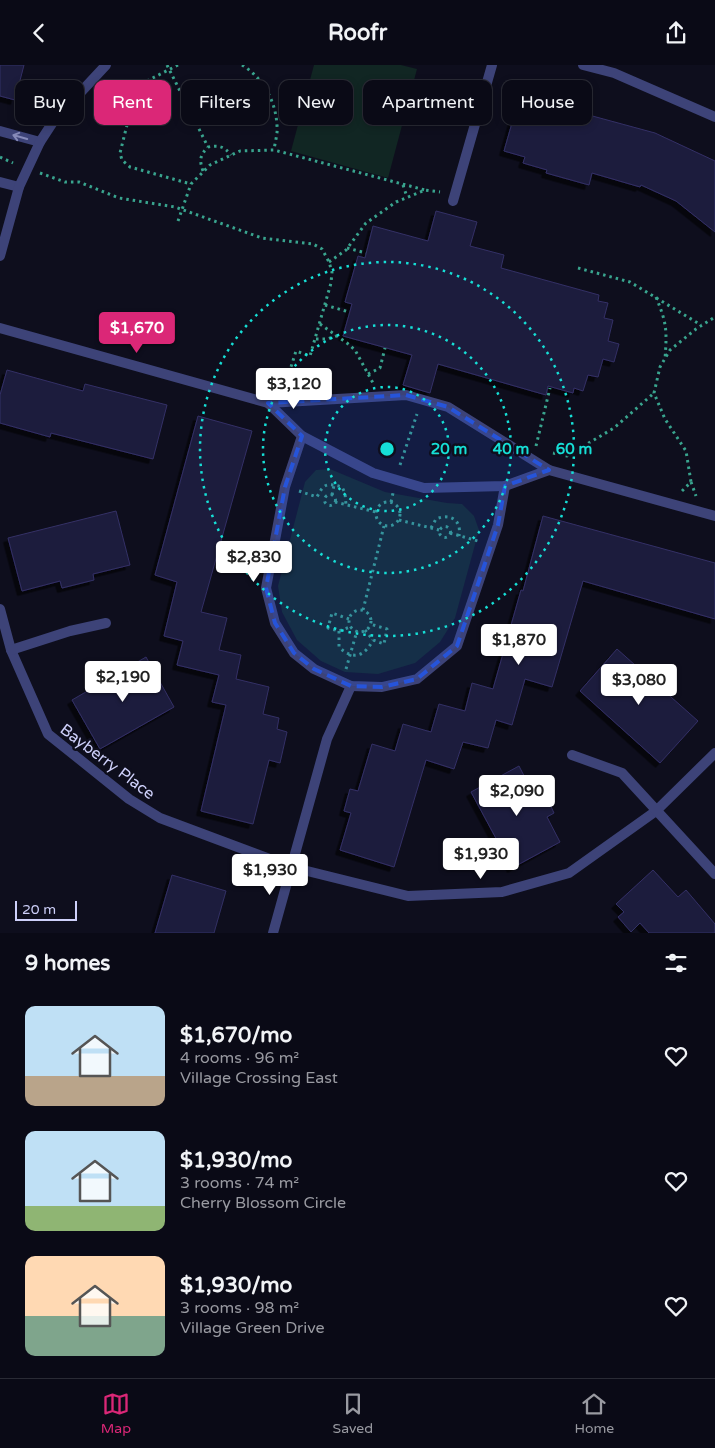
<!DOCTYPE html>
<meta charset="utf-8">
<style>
body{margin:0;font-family:"Varela Round",sans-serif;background:#13131f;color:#f1f3f6;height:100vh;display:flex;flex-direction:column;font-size:19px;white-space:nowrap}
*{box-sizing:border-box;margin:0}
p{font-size:16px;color:#999aa1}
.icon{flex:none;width:28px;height:28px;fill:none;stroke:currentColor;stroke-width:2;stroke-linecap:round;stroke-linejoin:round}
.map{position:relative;height:868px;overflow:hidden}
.drawer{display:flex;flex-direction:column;background:#0a0a16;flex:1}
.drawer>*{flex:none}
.guide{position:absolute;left:15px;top:15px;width:685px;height:45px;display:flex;gap:10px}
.scale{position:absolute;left:15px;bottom:12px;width:62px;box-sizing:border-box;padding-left:5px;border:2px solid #ced0fa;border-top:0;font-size:14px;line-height:18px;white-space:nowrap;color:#ced0fa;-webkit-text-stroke:4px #0e0e1d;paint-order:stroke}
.price{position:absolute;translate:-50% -42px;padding:0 11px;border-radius:5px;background:#fff;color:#222;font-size:16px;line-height:32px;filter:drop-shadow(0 1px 2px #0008)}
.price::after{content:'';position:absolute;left:50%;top:30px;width:15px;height:11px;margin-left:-8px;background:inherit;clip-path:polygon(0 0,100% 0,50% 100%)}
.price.active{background:#db2777;color:#fff}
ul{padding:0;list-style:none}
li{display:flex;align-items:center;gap:15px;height:125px;padding:0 25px}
li span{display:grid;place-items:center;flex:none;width:140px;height:100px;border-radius:10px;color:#555}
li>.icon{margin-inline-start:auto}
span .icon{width:60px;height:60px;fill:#fffc;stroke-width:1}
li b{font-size:21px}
h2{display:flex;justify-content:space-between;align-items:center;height:60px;padding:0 25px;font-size:21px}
.tag{padding:0 18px;border-radius:10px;background:#0a0a16;box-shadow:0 2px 8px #0003,0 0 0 1px #2a2b35;font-size:18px;line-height:45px}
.tag.active{background:#db2777;color:#fff}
header{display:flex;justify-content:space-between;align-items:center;height:65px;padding:0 25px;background:#0a0a16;font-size:22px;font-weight:800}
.menu{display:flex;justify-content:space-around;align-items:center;height:70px;border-top:1px solid #2a2b35;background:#0a0a16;font-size:14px;color:#999aa1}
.menu a{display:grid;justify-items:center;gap:2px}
.menu .active{color:#db2777}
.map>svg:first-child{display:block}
.green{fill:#112623}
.building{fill:#1e1c3c;stroke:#333066;filter:url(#shadow)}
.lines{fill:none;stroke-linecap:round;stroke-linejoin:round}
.path{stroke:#39a48e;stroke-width:3;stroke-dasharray:2.5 4;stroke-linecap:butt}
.service{stroke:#3d4378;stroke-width:10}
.minor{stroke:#3d4378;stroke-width:10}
.oneway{stroke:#868ab9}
.marked{fill:#2654da;fill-opacity:0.2;stroke:#2654da;stroke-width:4;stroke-dasharray:10 6;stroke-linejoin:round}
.ring{fill:none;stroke:#16dfd6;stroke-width:2.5;stroke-dasharray:2.5 5}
.labels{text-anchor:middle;stroke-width:5;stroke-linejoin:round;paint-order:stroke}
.street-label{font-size:16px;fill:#ced0fa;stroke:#0e0e1d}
.centre{fill:#16dfd6;stroke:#0e0e1d;stroke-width:2.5}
.ring-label{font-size:15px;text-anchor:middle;font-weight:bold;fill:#16dfd6;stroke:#0e0e1d;stroke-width:5;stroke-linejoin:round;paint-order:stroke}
</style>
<header><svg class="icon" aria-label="back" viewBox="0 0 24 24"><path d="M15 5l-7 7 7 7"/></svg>Roofr<svg class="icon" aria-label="share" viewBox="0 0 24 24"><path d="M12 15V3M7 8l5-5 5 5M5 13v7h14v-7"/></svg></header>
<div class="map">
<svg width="715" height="868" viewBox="0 0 715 868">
<defs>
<filter id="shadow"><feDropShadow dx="-4.5" dy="4.5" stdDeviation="0" flood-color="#0009"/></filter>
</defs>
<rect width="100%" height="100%" fill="#0e0e1d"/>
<g class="green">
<polygon points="314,0 401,0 417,4 388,113 291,86"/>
<polygon points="330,404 385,427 447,438 462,439 474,451 479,465 455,553 440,577 415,598 378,609 345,607 321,596 297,575 282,547 278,521 305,417 316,405"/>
</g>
<g class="building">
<polygon points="0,0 24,0 15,35 0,31"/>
<polygon points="518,37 536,42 538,37 563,44 563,43 655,68 715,96 715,167 676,136 641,120 640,122 592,108 589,120 546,108 547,105 523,98 525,92 504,86"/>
<polygon points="436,146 477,157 470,181 504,190 501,203 599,230 598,236 608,238 604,253 613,255 608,276 619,279 614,297 603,294 598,312 588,310 583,326 574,323 573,328 548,321 546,330 438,299 430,328 403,320 412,290 343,271 352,239 345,237 358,191 365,193 373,161 428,176"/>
<polygon points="7,305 83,326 85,319 167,340 153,394 51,368 50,372 0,358 0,330"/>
<polygon points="198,351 252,366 201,547 227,553 219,585 241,590 236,614 269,622 263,649 279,653 277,664 287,667 280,698 269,695 253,759 201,746 226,640 212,637 219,610 177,600 183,576 164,571 177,517 155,510"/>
<polygon points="116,446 130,500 93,509 94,515 62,523 60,516 22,526 8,473"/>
<polygon points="543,451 715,498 715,554 583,516 552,622 525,614 512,660 496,655 488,683 463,677 454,704 426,695 394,802 340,785 351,748 344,746 350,724 358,726 372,679 395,686 403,659 431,667 439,639 465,646 472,618 493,624 521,525 523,526"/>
<polygon points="617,584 698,656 660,698 580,626"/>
<polygon points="146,592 174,642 100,684 72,635"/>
<polygon points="519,701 537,736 546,731 554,748 547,752 560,777 512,803 471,727"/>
<polygon points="653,805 678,832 686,825 715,859 715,868 649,868 640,858 631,867 618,852 624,847 616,839"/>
<polygon points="172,810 226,826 214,868 155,868"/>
</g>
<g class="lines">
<g class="path">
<polyline points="167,0 208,82"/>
<polyline points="178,0 143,18 134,32 120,88 122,95 130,102 191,119"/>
<path d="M242,0C263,13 276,36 277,61C278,68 275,77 274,85"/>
<polyline points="0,92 13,98"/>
<path d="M203,106C199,95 200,90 208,82C218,80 224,81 231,90"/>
<polyline points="40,108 65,117 79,117 119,133 175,142 262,173 313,179 322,184 329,197 332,207 331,218 310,291 296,286 285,321"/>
<polyline points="403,120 407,132"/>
<polyline points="178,156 191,119 210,100 240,86 274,85 425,125"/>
<polyline points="347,183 366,188"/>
<polyline points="329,197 346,185 366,158 396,137 425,125 440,127"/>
<polyline points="578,203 630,217 701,260"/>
<path d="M656,232C667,259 667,265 665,294"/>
<polyline points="325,240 349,247"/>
<polyline points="320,259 347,278 355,285 373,318"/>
<polyline points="316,274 327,274 336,271"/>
<polyline points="368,309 380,303 385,283"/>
<polyline points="536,381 550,323"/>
<polyline points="553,388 567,391 614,363 654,328"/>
<polyline points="400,400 417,349"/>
<polyline points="691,417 696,431"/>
<path d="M299,426L317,432C324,418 327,418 342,422L345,428L346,440"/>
<polyline points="682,426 691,417 686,386 665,354 654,328 660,302 670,285 696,264 715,252"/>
<circle cx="330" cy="435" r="5.5"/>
<polyline points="332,430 334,420"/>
<circle cx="388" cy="449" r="12"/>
<polyline points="335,437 376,447"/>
<polyline points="391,437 393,428"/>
<polyline points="399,455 439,465"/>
<circle cx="445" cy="467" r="5.5"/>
<path d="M431,463L436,454C450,448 462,455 459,471"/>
<polyline points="450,468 478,476"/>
<circle cx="360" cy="556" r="11"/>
<polyline points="363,545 384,461"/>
<polyline points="349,554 332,548 328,563 339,566 350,562"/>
<polyline points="365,565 373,575 384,579 387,564 370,559"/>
<path d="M339,566V582C353,596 365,591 373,575"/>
<polyline points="346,604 357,566"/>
</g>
<polyline class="service" points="453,136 492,0"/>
<g class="minor">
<polyline points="583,0 614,8 715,52"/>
<polyline points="0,66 40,77"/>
<polyline points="0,117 19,122"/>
<polyline points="0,191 19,122 40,77 53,57 106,0"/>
<polyline points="0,263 268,338 406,330 448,342 549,405"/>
<polyline points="268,338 302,371 373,408 424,423 505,421 549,405 715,451"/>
<polyline points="302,371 285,422 266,523 275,558 294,588 314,604 351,621 382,622 417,614 457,581 498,460 505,421"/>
<polyline points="0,544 11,585 48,669 129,734 160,753 291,802 408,831 502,827 569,808 656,746 715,688"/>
<polyline points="11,585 70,566 106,558"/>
<polyline points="572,690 622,708 715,809"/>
<polyline points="273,868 327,674 351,621"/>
</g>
</g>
<defs><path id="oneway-shaft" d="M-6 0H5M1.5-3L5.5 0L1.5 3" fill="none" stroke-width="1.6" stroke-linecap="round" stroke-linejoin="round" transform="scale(1.25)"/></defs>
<use class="oneway" href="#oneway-shaft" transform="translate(20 72) rotate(-164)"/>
<path class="marked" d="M406,330L448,342L549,405L505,421L498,460L457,581L417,614L382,622L351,621L314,604L294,588L275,558L266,523L285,422L302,371L268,338Z"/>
<g class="ring">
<circle cx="387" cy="384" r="62"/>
<circle cx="387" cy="384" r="124"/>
<circle cx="387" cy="384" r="187"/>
</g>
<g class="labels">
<g class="street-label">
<text transform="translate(108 696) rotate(37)" y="6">Bayberry Place</text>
</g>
</g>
<circle cx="387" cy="384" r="8" class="centre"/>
<g class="ring-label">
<text x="449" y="389">20 m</text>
<text x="511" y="389">40 m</text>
<text x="574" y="389">60 m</text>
</g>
</svg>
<div class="scale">20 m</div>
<b class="price active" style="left:137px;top:289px">$1,670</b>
<b class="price" style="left:294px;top:345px">$3,120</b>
<b class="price" style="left:254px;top:518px">$2,830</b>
<b class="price" style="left:519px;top:601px">$1,870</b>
<b class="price" style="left:123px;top:638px">$2,190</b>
<b class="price" style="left:639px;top:641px">$3,080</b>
<b class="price" style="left:517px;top:752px">$2,090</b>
<b class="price" style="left:481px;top:815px">$1,930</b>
<b class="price" style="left:270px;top:831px">$1,930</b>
<div class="guide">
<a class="tag">Buy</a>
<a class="tag active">Rent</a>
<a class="tag">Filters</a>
<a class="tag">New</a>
<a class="tag">Apartment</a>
<a class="tag">House</a>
</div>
</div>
<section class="drawer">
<h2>9 homes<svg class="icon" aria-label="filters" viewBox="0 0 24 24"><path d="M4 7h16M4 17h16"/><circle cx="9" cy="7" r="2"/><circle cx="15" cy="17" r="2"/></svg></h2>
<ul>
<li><span style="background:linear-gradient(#bfe0f5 70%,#b9a48a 0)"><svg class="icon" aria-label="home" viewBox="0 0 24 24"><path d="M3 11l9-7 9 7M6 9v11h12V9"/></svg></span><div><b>$1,670/mo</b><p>4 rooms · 96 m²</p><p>Village Crossing East</p></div><svg class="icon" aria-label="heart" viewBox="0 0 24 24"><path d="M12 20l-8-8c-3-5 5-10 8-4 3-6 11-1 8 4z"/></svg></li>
<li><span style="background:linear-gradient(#bfe0f5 75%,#8fb573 0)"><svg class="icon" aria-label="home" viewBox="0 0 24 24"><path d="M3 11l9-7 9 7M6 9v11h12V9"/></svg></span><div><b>$1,930/mo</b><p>3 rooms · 74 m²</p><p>Cherry Blossom Circle</p></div><svg class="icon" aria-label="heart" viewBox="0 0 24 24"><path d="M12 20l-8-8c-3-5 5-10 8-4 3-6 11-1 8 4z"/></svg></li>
<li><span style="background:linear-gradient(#ffd9b3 60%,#7fa58c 0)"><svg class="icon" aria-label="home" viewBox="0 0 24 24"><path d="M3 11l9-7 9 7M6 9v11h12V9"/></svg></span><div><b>$1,930/mo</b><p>3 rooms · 98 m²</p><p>Village Green Drive</p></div><svg class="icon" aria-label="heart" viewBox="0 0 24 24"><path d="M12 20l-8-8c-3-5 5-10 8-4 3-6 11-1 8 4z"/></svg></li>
</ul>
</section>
<nav class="menu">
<a class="active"><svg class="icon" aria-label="map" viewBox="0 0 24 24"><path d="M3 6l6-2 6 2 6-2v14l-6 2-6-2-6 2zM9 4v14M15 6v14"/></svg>Map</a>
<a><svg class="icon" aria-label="saved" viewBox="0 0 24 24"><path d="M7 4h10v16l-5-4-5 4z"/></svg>Saved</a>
<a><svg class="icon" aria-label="home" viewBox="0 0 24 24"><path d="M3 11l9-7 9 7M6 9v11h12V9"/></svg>Home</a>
</nav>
